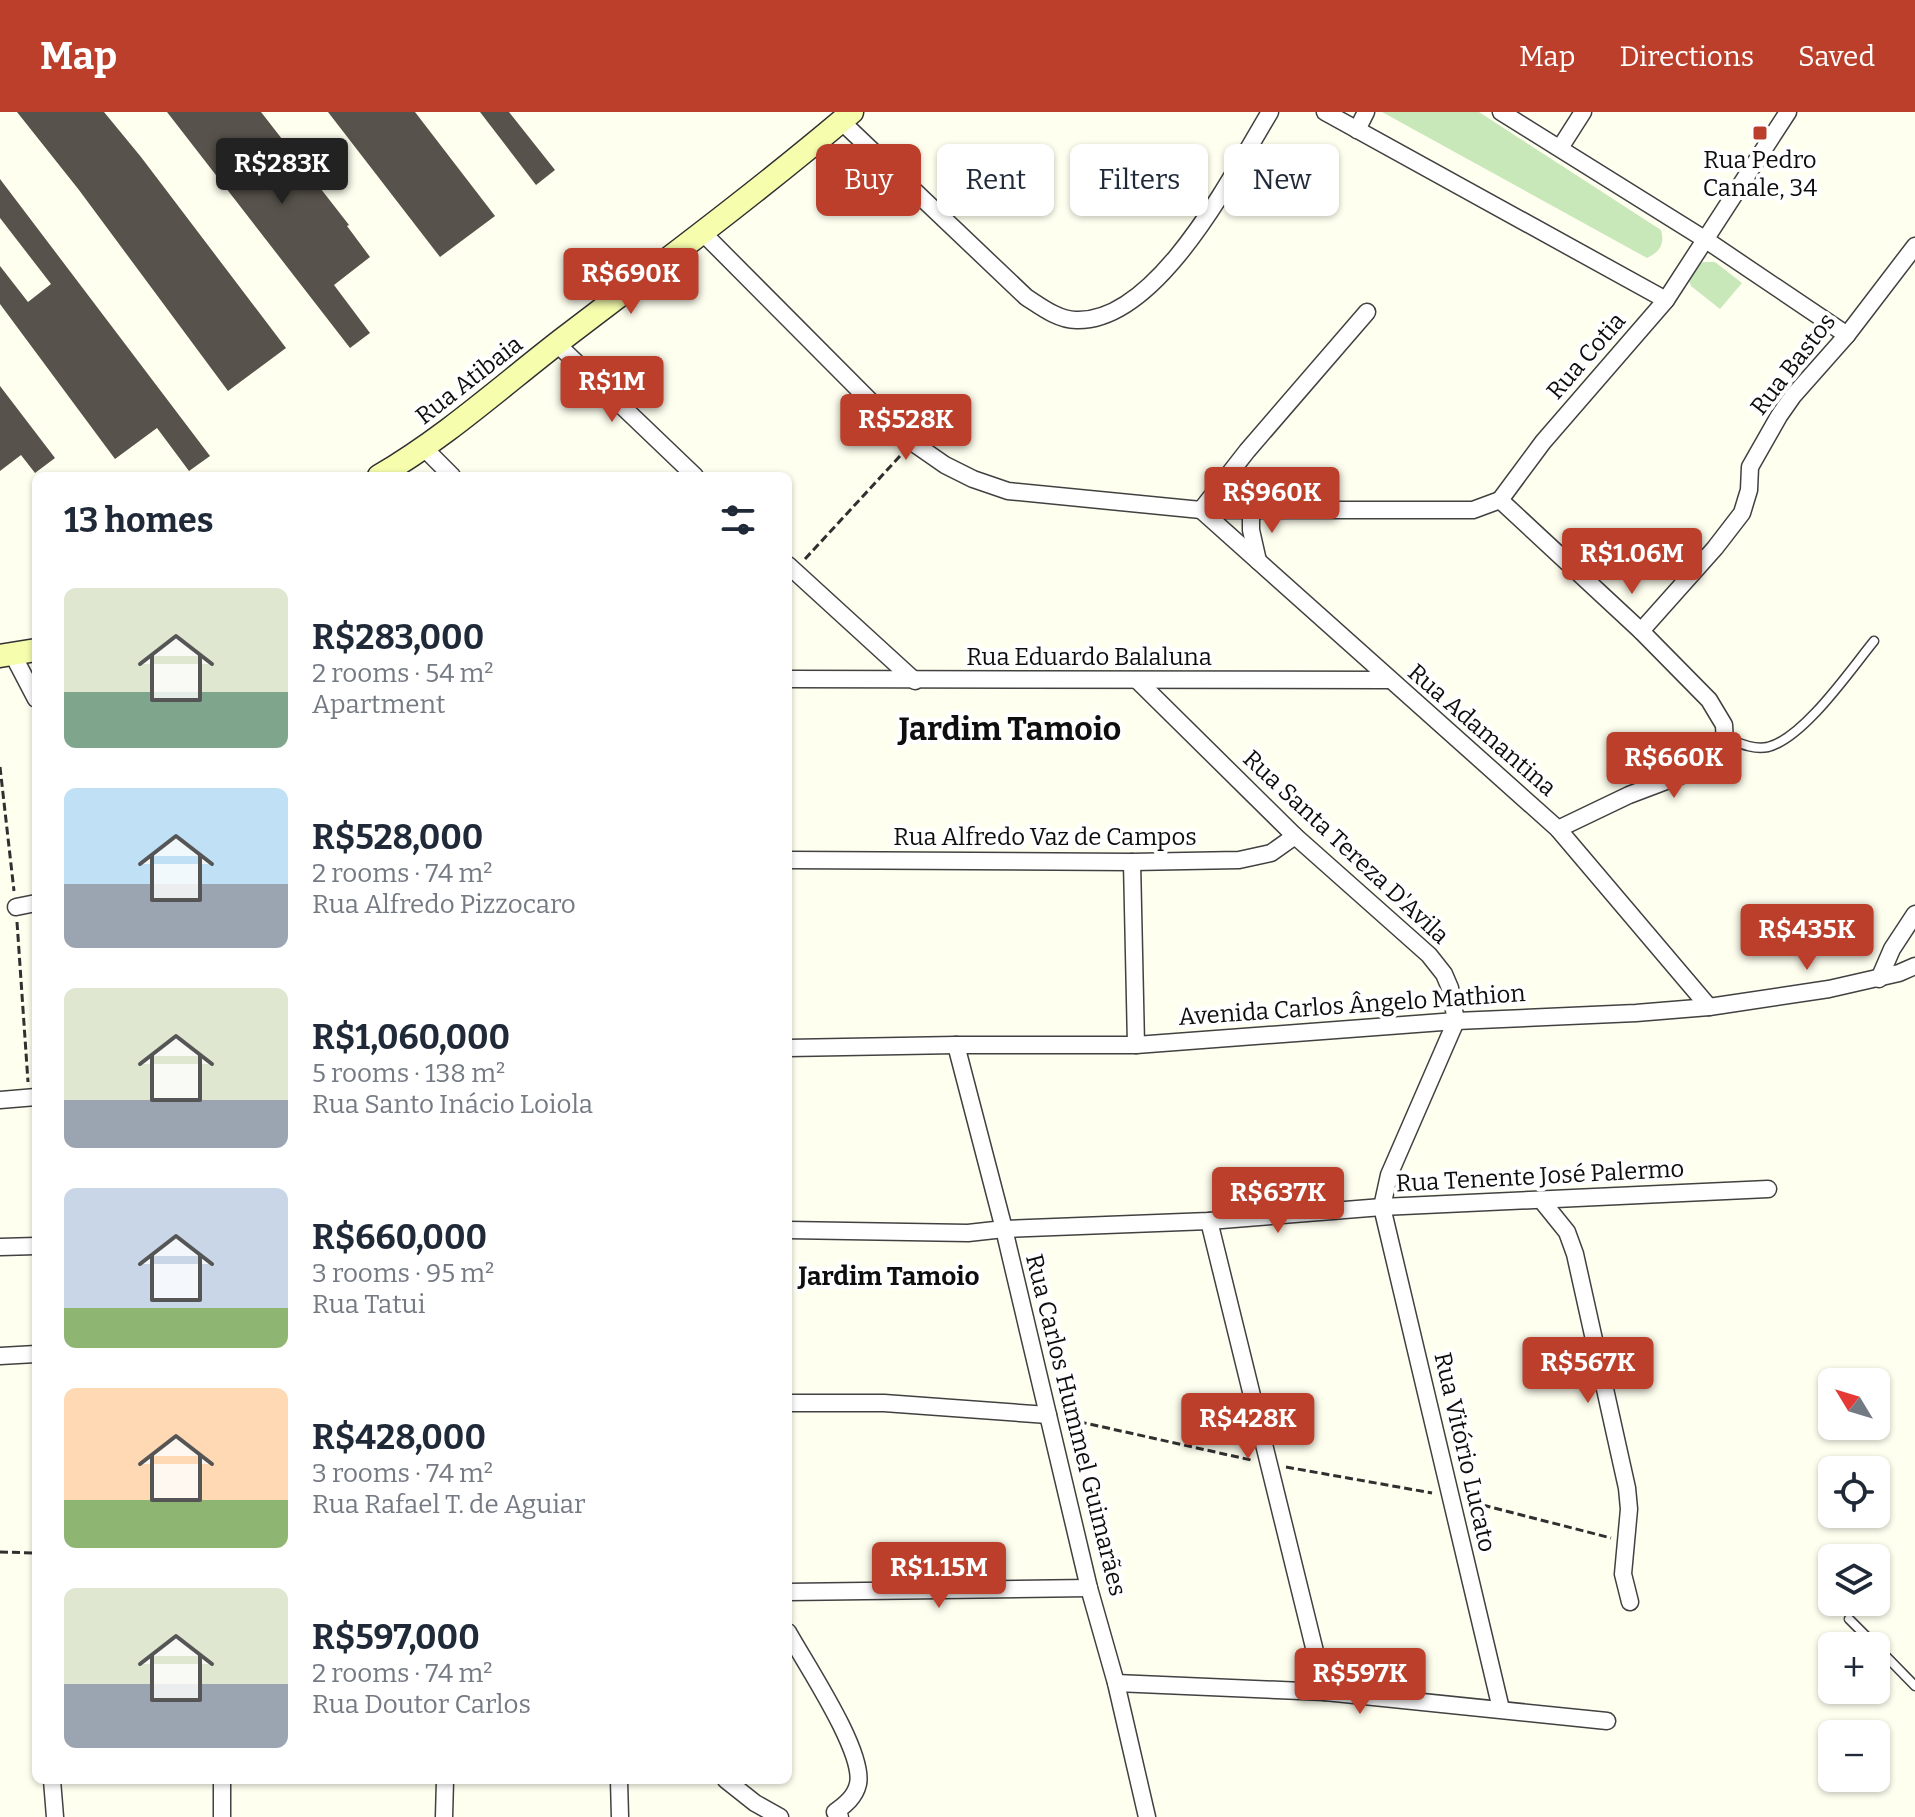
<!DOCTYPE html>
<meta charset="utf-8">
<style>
body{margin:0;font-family:Bitter,serif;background:#f2f2f3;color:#1f2937;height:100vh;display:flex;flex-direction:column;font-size:30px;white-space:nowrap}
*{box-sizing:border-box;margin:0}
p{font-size:26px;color:#747a83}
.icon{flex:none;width:44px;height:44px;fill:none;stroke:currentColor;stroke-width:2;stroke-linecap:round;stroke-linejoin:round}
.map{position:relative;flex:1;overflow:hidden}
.drawer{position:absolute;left:32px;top:360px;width:760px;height:1312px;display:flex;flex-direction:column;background:#fff;border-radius:12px;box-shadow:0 2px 6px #0004}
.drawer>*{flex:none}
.top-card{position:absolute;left:816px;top:32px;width:760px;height:72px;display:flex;gap:16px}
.needle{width:52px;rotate:308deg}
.fabs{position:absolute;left:1818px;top:1256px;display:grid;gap:16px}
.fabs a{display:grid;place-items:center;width:72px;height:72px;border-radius:12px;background:#fff;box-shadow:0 2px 6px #0004;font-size:40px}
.price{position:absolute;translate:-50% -68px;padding:0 18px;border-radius:8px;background:#bb3f2a;color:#fff;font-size:26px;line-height:52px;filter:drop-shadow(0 2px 4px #0008)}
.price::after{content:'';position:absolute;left:50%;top:48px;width:24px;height:18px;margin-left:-12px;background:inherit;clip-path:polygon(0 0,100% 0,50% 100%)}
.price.on{background:#222;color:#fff}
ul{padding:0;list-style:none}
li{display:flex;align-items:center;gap:24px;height:200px;padding:0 32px}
li span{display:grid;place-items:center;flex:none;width:224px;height:160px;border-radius:12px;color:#555}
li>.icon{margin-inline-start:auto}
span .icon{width:96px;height:96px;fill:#fffc;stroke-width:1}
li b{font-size:34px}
h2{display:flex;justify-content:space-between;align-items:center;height:96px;padding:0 32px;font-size:34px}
.tag{padding:0 28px;border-radius:12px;background:#fff;box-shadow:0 2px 6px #0004;font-size:28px;line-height:72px}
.tag.on{background:#bb3f2a;color:#fff}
header{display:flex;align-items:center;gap:48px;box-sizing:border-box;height:112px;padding:0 40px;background:#bb3f2a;color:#fff}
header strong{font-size:38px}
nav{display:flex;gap:44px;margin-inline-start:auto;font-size:28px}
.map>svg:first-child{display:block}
.green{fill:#c9e8ba}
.building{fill:#57524b}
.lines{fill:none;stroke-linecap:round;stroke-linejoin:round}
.lane-casing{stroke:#414141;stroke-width:11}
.street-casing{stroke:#414141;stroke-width:19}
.secondary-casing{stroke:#303030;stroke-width:25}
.path{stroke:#303030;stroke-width:3;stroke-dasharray:8 4;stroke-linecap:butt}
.lane{stroke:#fff;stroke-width:8}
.street{stroke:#fff;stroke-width:16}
.secondary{stroke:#f6fdad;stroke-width:22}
.poi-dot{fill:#bb3f2a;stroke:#fff;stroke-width:3}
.labels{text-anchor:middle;stroke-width:8;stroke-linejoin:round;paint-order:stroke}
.poi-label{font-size:24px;fill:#0e0e0e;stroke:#fff}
.street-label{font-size:24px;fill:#0e0e0e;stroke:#fff}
.neighbourhood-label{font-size:26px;font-weight:bold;fill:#0e0e0e;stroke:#fff}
.district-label{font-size:32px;font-weight:bold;fill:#0e0e0e;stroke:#fff}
</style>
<header>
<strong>Map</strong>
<nav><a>Map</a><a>Directions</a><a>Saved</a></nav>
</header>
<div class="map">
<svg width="1915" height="1705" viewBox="0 0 1915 1705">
<rect width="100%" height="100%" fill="#fffff0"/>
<g class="green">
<path d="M1382,0H1479L1661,118C1665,132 1660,140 1647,146Z"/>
<polygon points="1703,150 1715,150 1742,171 1720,197 1691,174 1688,166 1692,158"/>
</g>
<g class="building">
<polygon points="17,0 104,0 141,45 286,236 228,279 79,78"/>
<polygon points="167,0 261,0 349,113 347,114 370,145 334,173 370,221 350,236"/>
<polygon points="328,0 415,0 495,104 440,145"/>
<polygon points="480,0 509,0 555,58 536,73"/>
<polygon points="0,67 210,344 189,359 157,316 115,347 0,192 0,154 28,190 51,172 0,106"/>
<polygon points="0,274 55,346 35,361 21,343 0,359"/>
</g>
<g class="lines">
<defs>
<g id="lane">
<path d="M1726,626C1739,631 1753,638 1768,635C1804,626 1851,557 1874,529"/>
<polyline points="1849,1507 1876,1534"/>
<polyline points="1876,1534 1915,1574"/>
</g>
<g id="street">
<polyline points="1325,0 1666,188"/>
<polyline points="1501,0 1706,128 1847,223"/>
<path d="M841,9L1026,185C1040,194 1058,208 1076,208C1158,211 1233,61 1270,0"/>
<polyline points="1357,18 1366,0"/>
<polyline points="1560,36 1583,0"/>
<polyline points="703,121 909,328 945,353 973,367 1008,379 1201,398 1473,398 1500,388"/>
<polyline points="557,232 695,364"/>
<polyline points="424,336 452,364"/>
<polyline points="1500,388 1641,519 1709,588 1724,613 1725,632 1721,640 1703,655 1629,683 1558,717"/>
<polyline points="1500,388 1543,330 1666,188 1788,0"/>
<polyline points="1201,398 1558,717 1709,895"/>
<polyline points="1201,398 1247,339 1367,200"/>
<polyline points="1251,399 1251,418 1258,449"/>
<polyline points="788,453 915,569"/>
<polyline points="1641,519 1715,436 1742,401 1749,378 1750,355 1779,304 1793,284 1847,223 1915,134"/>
<polyline points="13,543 36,587"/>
<polyline points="788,567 1389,568"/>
<polyline points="1138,569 1295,724 1429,843 1444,862 1450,876 1456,909 1389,1063 1382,1095 1501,1597"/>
<polyline points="788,748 1132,750 1239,748 1271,741 1295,724"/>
<polyline points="1132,750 1136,933"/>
<polyline points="16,795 36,791"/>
<polyline points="1879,867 1892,837 1915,802"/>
<polyline points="956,933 1004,1117 1089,1476 1116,1571 1147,1705"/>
<polyline points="788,936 956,933 1136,933 1456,909 1636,901 1709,895 1829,877 1899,861 1915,854"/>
<polyline points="0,988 36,985"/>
<polyline points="1542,1089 1567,1120 1575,1142 1627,1376 1629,1397 1623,1462 1630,1490"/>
<polyline points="1209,1109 1325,1580"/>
<polyline points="788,1118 968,1121 1004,1117 1209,1109 1382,1095 1768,1077"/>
<polyline points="0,1135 36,1134"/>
<polyline points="0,1244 36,1242"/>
<polyline points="788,1291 884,1291 1048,1303"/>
<polyline points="788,1480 1089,1476"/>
<path d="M788,1520C805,1551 865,1640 858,1672C855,1685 845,1693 835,1700L840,1705"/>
<polyline points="1116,1571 1325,1580 1607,1609"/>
<polyline points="52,1668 55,1705"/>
<polyline points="619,1668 620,1705"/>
<polyline points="726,1668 755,1691 780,1705"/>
<polyline points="222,1705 222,1668"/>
<polyline points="444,1705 445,1668"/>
</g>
<g id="secondary">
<path d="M379,364C446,325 503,273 564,226C661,152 759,79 852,0"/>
<polyline points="0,544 36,538"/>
</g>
</defs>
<use href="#lane" class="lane-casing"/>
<use href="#street" class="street-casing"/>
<use href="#secondary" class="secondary-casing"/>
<g class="path">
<polyline points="805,447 900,344"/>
<polyline points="0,655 14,779"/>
<polyline points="17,810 28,970"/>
<polyline points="1067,1307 1251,1348"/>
<polyline points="1286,1355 1432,1381"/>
<polyline points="1471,1390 1611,1426"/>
<polyline points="0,1440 36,1441"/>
</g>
<use href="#lane" class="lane"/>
<use href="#street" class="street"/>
<use href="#secondary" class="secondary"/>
</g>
<rect class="poi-dot" x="1752" y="13" width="16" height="16" rx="4"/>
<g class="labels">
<g class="poi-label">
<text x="1760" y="56">Rua Pedro<tspan x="1760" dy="28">Canale, 34</tspan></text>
</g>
<g class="street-label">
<text transform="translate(1586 244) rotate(-49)" y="8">Rua Cotia</text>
<text transform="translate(1793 252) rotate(-52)" y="8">Rua Bastos</text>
<text transform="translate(469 268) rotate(-38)" y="8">Rua Atibaia</text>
<text x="1089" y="553">Rua Eduardo Balaluna</text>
<text transform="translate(1482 618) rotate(41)" y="8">Rua Adamantina</text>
<text x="1045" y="733">Rua Alfredo Vaz de Campos</text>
<text transform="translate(1346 735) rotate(43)" y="8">Rua Santa Tereza D'Avila</text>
<text transform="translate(1352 893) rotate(-4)" y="8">Avenida Carlos Ângelo Mathion</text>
<text transform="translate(1540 1064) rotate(-3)" y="8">Rua Tenente José Palermo</text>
<text transform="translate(1076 1313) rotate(76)" y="8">Rua Carlos Hummel Guimarães</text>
<text transform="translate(1465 1340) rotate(77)" y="8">Rua Vitório Lucato</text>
</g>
<g class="neighbourhood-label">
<text x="889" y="1173">Jardim Tamoio</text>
</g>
<g class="district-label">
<text x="1010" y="628">Jardim Tamoio</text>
</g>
</g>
</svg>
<div class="fabs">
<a><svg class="needle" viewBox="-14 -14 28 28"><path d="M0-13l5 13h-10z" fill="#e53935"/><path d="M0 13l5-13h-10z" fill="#747a83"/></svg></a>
<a><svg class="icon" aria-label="locate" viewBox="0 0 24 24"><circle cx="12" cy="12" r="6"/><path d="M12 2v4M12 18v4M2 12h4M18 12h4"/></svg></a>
<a><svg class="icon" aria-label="layers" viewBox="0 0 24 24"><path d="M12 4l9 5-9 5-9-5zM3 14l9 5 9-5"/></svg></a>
<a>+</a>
<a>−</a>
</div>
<b class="price on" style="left:282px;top:94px">R$283K</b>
<b class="price" style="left:631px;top:204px">R$690K</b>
<b class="price" style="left:612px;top:312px">R$1M</b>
<b class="price" style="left:906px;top:350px">R$528K</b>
<b class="price" style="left:1272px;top:423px">R$960K</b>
<b class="price" style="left:1632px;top:484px">R$1.06M</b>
<b class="price" style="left:1674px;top:688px">R$660K</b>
<b class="price" style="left:1807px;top:860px">R$435K</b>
<b class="price" style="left:1278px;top:1123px">R$637K</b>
<b class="price" style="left:1588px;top:1293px">R$567K</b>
<b class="price" style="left:1248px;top:1349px">R$428K</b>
<b class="price" style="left:939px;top:1498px">R$1.15M</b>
<b class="price" style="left:1360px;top:1604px">R$597K</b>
<div class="top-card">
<a class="tag on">Buy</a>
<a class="tag">Rent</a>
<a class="tag">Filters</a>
<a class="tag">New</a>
</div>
<section class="drawer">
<h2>13 homes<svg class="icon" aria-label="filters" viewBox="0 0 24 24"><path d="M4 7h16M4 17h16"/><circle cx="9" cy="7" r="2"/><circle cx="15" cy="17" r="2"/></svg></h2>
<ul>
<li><span style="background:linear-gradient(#dfe7d0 65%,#7fa58c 0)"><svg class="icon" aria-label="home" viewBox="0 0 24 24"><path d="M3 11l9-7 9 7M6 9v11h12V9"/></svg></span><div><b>R$283,000</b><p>2 rooms · 54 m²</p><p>Apartment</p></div></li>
<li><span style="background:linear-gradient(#bfe0f5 60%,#9aa5b1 0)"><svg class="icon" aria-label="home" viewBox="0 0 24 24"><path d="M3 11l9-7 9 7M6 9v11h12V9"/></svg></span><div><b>R$528,000</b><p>2 rooms · 74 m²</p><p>Rua Alfredo Pizzocaro</p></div></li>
<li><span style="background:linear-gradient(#dfe7d0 70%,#9aa5b1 0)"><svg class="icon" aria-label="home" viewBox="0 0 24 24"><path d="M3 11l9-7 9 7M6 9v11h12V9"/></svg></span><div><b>R$1,060,000</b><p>5 rooms · 138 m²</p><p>Rua Santo Inácio Loiola</p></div></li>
<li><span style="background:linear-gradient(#c9d6e8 75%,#8fb573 0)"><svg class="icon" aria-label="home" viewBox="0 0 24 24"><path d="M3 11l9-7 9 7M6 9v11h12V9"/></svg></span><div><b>R$660,000</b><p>3 rooms · 95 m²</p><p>Rua Tatui</p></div></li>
<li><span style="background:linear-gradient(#ffd9b3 70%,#8fb573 0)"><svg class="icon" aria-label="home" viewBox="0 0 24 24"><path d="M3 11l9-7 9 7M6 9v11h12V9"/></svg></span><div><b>R$428,000</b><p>3 rooms · 74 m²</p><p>Rua Rafael T. de Aguiar</p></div></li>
<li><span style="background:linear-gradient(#dfe7d0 60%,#9aa5b1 0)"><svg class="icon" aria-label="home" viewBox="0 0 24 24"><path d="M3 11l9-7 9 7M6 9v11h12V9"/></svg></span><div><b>R$597,000</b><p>2 rooms · 74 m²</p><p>Rua Doutor Carlos</p></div></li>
</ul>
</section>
</div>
